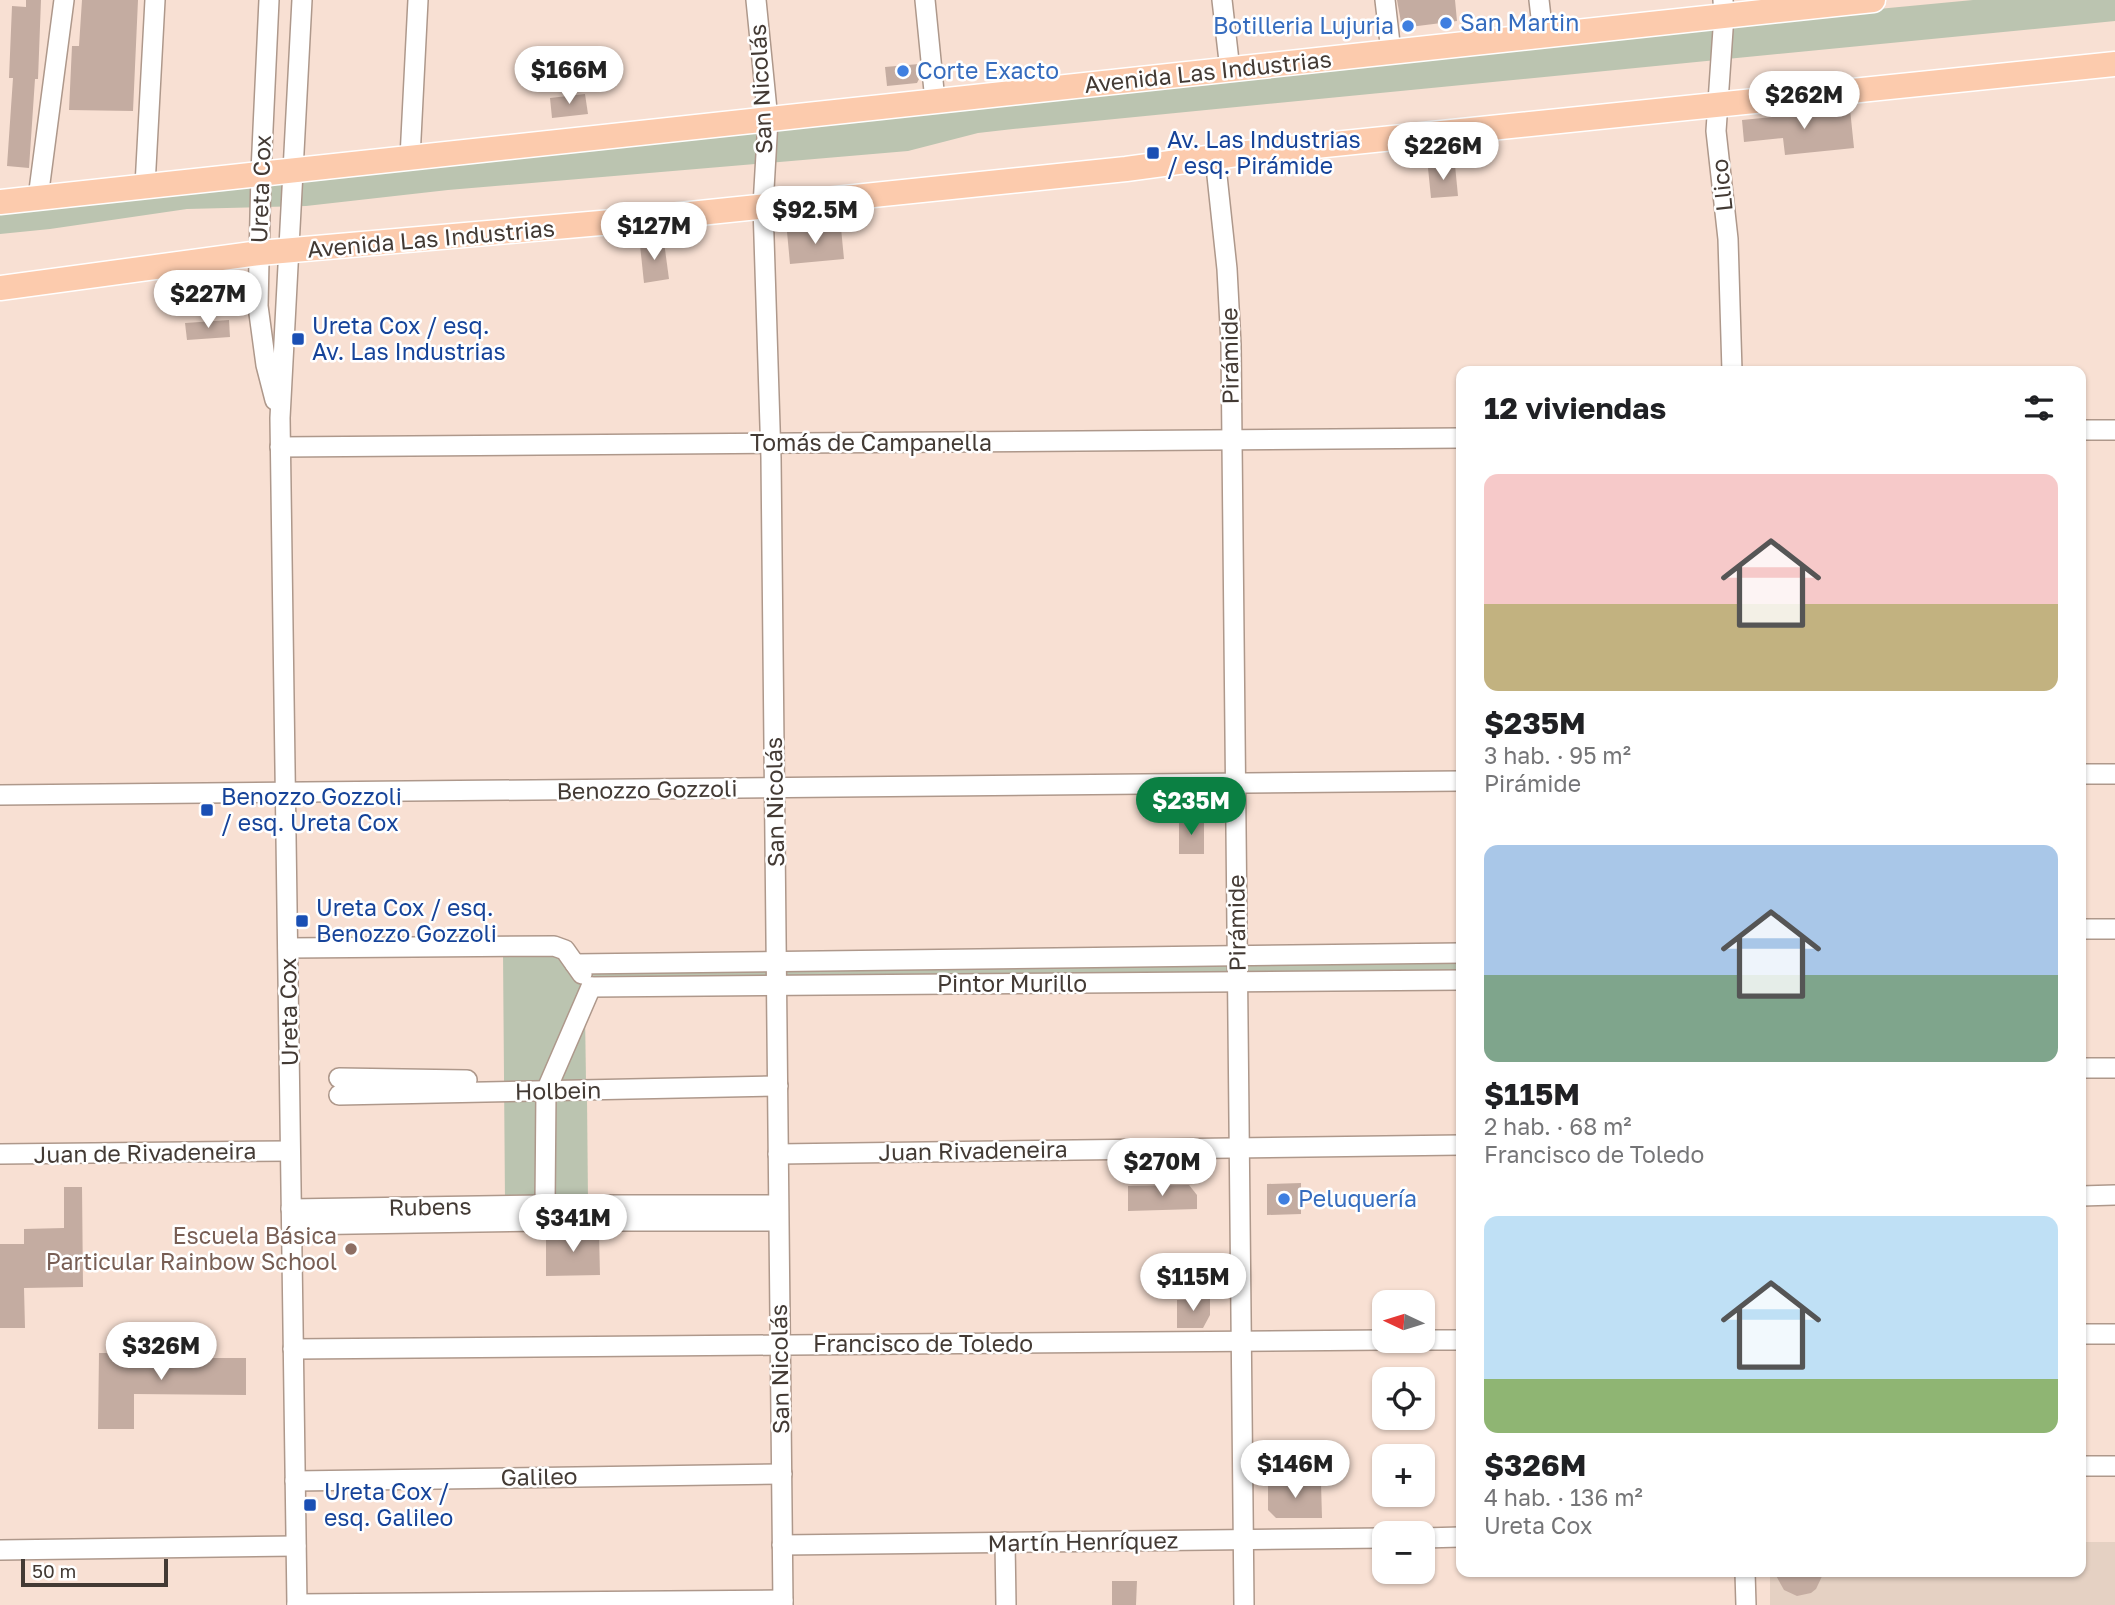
<!DOCTYPE html>
<html lang="es">
<meta charset="utf-8">
<style>
body{margin:0;font-family:"Golos Text",sans-serif;background:#f6f6f6;color:#202124;height:100vh;display:flex;flex-direction:column;font-size:26px;white-space:nowrap}
*{box-sizing:border-box;margin:0}
p{font-size:23px;color:#757577}
.icon{flex:none;width:38px;height:38px;fill:none;stroke:currentColor;stroke-width:2;stroke-linecap:round;stroke-linejoin:round}
.map{position:relative;flex:1;overflow:hidden}
.side{position:absolute;left:1456px;top:366px;width:630px;height:1211px;display:flex;flex-direction:column;background:#fff;border-radius:14px;box-shadow:0 2px 5px #0004}
.side>*{flex:none}
.needle{width:46px;rotate:274deg}
.tools{position:absolute;left:1372px;top:1290px;display:grid;gap:14px}
.tools a{display:grid;place-items:center;width:63px;height:63px;border-radius:14px;background:#fff;box-shadow:0 2px 5px #0004;font-size:35px}
.scale{position:absolute;left:21px;bottom:18px;width:147px;box-sizing:border-box;padding-left:7px;border:4px solid #433a34;border-top:0;font-size:19px;line-height:24px;white-space:nowrap;color:#433a34;-webkit-text-stroke:5px #fff;paint-order:stroke}
.price{position:absolute;translate:-50% -60px;padding:0 16px;border-radius:24px;background:#fff;color:#222;font-size:23px;line-height:46px;filter:drop-shadow(0 2px 4px #0008)}
.price::after{content:'';position:absolute;left:50%;top:42px;width:21px;height:16px;margin-left:-10px;background:inherit;clip-path:polygon(0 0,100% 0,50% 100%)}
.price.active{background:#0b8043;color:#fff}
ul{padding:0;list-style:none}
li{display:grid;align-content:center;gap:14px;height:371px;padding:0 28px}
li span{display:grid;place-items:center;height:217px;border-radius:14px;color:#555}
li>.icon{margin-inline-start:auto}
span .icon{width:126px;height:126px;fill:#fffc;stroke-width:1}
li b{font-size:30px}
h2{display:flex;justify-content:space-between;align-items:center;height:84px;padding:0 28px;font-size:30px}
.map>svg:first-child{display:block}
.education{fill:#e5d1c3}
.green{fill:#bbc4b0}
.building{fill:#c4aca1}
.lines{fill:none;stroke-linecap:round;stroke-linejoin:round}
.minor-casing{stroke:#ae988b;stroke-width:22}
.major-casing{stroke:#fff;stroke-width:27}
.minor{stroke:#fff;stroke-width:19}
.major{stroke:#fccbad;stroke-width:24}
.shop-dot{fill:#3f7fe0;stroke:#fff;stroke-width:2.5}
.transit-dot{fill:#1a4fb4;stroke:#fff;stroke-width:2.5}
.education-dot{fill:#8d6e63;stroke:#fff;stroke-width:2.5}
.labels{text-anchor:middle;stroke-width:5;stroke-linejoin:round;paint-order:stroke}
.shop-label{font-size:23px;fill:#366cbe;stroke:#fff;text-anchor:start}
.street-label{font-size:23px;fill:#433a34;stroke:#fff}
.transit-label{font-size:23px;fill:#164399;stroke:#fff;text-anchor:start}
.education-label{font-size:23px;fill:#785e54;stroke:#fff;text-anchor:end}
</style>
<div class="map">
<svg width="2115" height="1605" viewBox="0 0 2115 1605">
<rect width="100%" height="100%" fill="#f8e0d3"/>
<polygon class="education" points="2081,1542 2115,1542 2115,1605 1770,1605 1770,1572 2081,1572"/>
<g class="green">
<polygon points="1973,0 2115,0 2115,21 1013,129 978,133 908,151 448,190 306,206 187,209 50,229 0,234 0,208 1761,20"/>
<polygon points="503,952 559,953 587,989 541,1085 543,1201 505,1202"/>
<polygon points="1461,958 1461,971 593,982 589,974 592,971"/>
<polygon points="585,1012 586,1081 554,1081"/>
<polygon points="553,1096 587,1096 588,1202 555,1202"/>
</g>
<g class="building">
<polygon points="26,0 41,0 38,79 35,79 29,168 7,166 13,78 9,78 12,6 26,7"/>
<polygon points="82,0 138,0 133,111 69,110 72,46 79,46"/>
<polygon points="1397,0 1455,0 1457,21 1402,28"/>
<polygon points="919,64 920,77 917,83 887,86 885,67"/>
<polygon points="585,94 588,114 552,118 550,98"/>
<polygon points="1850,109 1854,148 1785,155 1783,138 1744,142 1742,120"/>
<polygon points="1455,165 1458,196 1431,198 1428,168"/>
<polygon points="841,228 844,259 790,264 787,232"/>
<polygon points="664,242 669,279 644,283 640,245"/>
<polygon points="229,320 230,337 187,340 185,323"/>
<rect x="1179" y="820" width="25" height="34"/>
<polygon points="1301,1183 1301,1214 1267,1215 1267,1184"/>
<polygon points="1189,1185 1197,1195 1197,1209 1128,1211 1128,1186"/>
<polygon points="64,1187 82,1187 83,1287 24,1288 25,1328 0,1328 0,1244 24,1244 24,1229 64,1228"/>
<polygon points="546,1233 599,1233 600,1275 546,1276"/>
<polygon points="1210,1299 1210,1315 1203,1328 1177,1328 1177,1300"/>
<polygon points="99,1353 135,1353 134,1358 246,1358 246,1395 134,1394 134,1429 98,1429"/>
<polygon points="1268,1482 1321,1482 1322,1518 1276,1518 1268,1510"/>
<polygon points="1774,1572 1824,1572 1816,1589 1811,1593 1797,1596 1784,1590"/>
<polygon points="1112,1581 1137,1581 1136,1605 1112,1605"/>
</g>
<g class="lines">
<defs>
<g id="minor">
<polyline points="269,0 261,172 258,306 266,365 275,400"/>
<polyline points="756,0 768,120 763,206 771,458 783,1605"/>
<polyline points="925,0 935,101"/>
<polyline points="1222,0 1230,70"/>
<polyline points="1385,0 1391,52"/>
<polyline points="1539,0 1543,35"/>
<polyline points="1723,0 1724,15 1716,131 1728,239 1732,371"/>
<polyline points="1215,157 1227,269 1231,345 1244,1605"/>
<polyline points="410,158 418,0"/>
<polyline points="145,186 155,0"/>
<polyline points="38,198 64,0"/>
<polyline points="2081,430 2115,430"/>
<polyline points="280,447 1461,438"/>
<polyline points="2081,774 2115,774"/>
<polyline points="0,795 1461,781"/>
<polyline points="2081,929 2115,929"/>
<polyline points="288,948 554,946 565,950 582,974"/>
<polyline points="575,964 1461,953"/>
<polyline points="591,987 1461,980"/>
<polyline points="2081,1068 2115,1068"/>
<polyline points="339,1078 467,1080"/>
<polyline points="339,1095 778,1086"/>
<polyline points="0,1154 290,1151"/>
<polyline points="778,1154 1461,1145"/>
<polyline points="2081,1196 2115,1195"/>
<polyline points="545,1205 546,1091 591,987"/>
<polyline points="291,1209 545,1205 778,1205"/>
<polyline points="292,1225 545,1221 778,1221"/>
<polyline points="2081,1334 2115,1334"/>
<polyline points="1423,1340 1461,1340"/>
<polyline points="293,1349 1384,1340"/>
<polyline points="2081,1466 2115,1466"/>
<polyline points="295,1481 782,1474"/>
<polyline points="1423,1538 1461,1537"/>
<polyline points="1005,1542 1006,1605"/>
<polyline points="782,1545 1384,1538"/>
<polyline points="0,1550 296,1546"/>
<polyline points="1745,1572 1746,1605"/>
<polyline points="297,1604 783,1600"/>
<polyline points="297,1605 280,418 302,0"/>
</g>
<g id="major">
<polyline points="0,202 1873,0"/>
<polyline points="0,288 259,253 612,222 1126,169 1237,154 2115,64"/>
</g>
</defs>
<use href="#minor" class="minor-casing"/>
<use href="#major" class="major-casing"/>
<use href="#minor" class="minor"/>
<use href="#major" class="major"/>
</g>
<g class="shop-dot">
<circle cx="1446" cy="23" r="7"/>
<circle cx="1408" cy="26" r="7"/>
<circle cx="903" cy="71" r="7"/>
<circle cx="1284" cy="1199" r="7"/>
</g>
<g class="transit-dot">
<rect x="1146" y="146" width="14" height="14" rx="3.5"/>
<rect x="291" y="332" width="14" height="14" rx="3.5"/>
<rect x="200" y="803" width="14" height="14" rx="3.5"/>
<rect x="295" y="914" width="14" height="14" rx="3.5"/>
<rect x="303" y="1498" width="14" height="14" rx="3.5"/>
</g>
<circle class="education-dot" cx="351" cy="1249" r="7"/>
<g class="labels">
<g class="shop-label">
<text x="1460" y="31">San Martin</text>
<text x="1394" y="34" text-anchor="end">Botilleria Lujuria</text>
<text x="917" y="79">Corte Exacto</text>
<text x="1298" y="1207">Peluquería</text>
</g>
<g class="street-label">
<text transform="translate(1208 72) rotate(-6)" y="8">Avenida Las Industrias</text>
<text transform="translate(761 89) rotate(-93)" y="8">San Nicolás</text>
<text transform="translate(1722 185) rotate(-96)" y="8">Llico</text>
<text transform="translate(261 189) rotate(-88)" y="8">Ureta Cox</text>
<text transform="translate(431 239) rotate(-5)" y="8">Avenida Las Industrias</text>
<text transform="translate(1230 356) rotate(-91)" y="8">Pirámide</text>
<text x="871" y="451">Tomás de Campanella</text>
<text transform="translate(647 790) rotate(-1)" y="8">Benozzo Gozzoli</text>
<text transform="translate(775 802) rotate(-91)" y="8">San Nicolás</text>
<text transform="translate(1237 923) rotate(-91)" y="8">Pirámide</text>
<text x="1012" y="992">Pintor Murillo</text>
<text transform="translate(289 1012) rotate(-91)" y="8">Ureta Cox</text>
<text transform="translate(558 1091) rotate(-1)" y="8">Holbein</text>
<text transform="translate(973 1151) rotate(-1)" y="8">Juan Rivadeneira</text>
<text transform="translate(145 1153) rotate(-1)" y="8">Juan de Rivadeneira</text>
<text transform="translate(430 1207) rotate(-1)" y="8">Rubens</text>
<text x="923" y="1352">Francisco de Toledo</text>
<text transform="translate(780 1369) rotate(-91)" y="8">San Nicolás</text>
<text transform="translate(539 1477) rotate(-1)" y="8">Galileo</text>
<text transform="translate(1083 1542) rotate(-1)" y="8">Martín Henríquez</text>
</g>
<g class="transit-label">
<text x="1167" y="148">Av. Las Industrias<tspan x="1167" dy="26">/ esq. Pirámide</tspan></text>
<text x="312" y="334">Ureta Cox / esq.<tspan x="312" dy="26">Av. Las Industrias</tspan></text>
<text x="221" y="805">Benozzo Gozzoli<tspan x="221" dy="26">/ esq. Ureta Cox</tspan></text>
<text x="316" y="916">Ureta Cox / esq.<tspan x="316" dy="26">Benozzo Gozzoli</tspan></text>
<text x="324" y="1500">Ureta Cox /<tspan x="324" dy="26">esq. Galileo</tspan></text>
</g>
<g class="education-label">
<text x="337" y="1244">Escuela Básica<tspan x="337" dy="26">Particular Rainbow School</tspan></text>
</g>
</g>
</svg>
<div class="tools">
<a><svg class="needle" viewBox="-14 -14 28 28"><path d="M0-13l5 13h-10z" fill="#e53935"/><path d="M0 13l5-13h-10z" fill="#757577"/></svg></a>
<a><svg class="icon" aria-label="locate" viewBox="0 0 24 24"><circle cx="12" cy="12" r="6"/><path d="M12 2v4M12 18v4M2 12h4M18 12h4"/></svg></a>
<a>+</a>
<a>−</a>
</div>
<div class="scale">50 m</div>
<b class="price" style="left:569px;top:106px">$166M</b>
<b class="price" style="left:1804px;top:131px">$262M</b>
<b class="price" style="left:1443px;top:182px">$226M</b>
<b class="price" style="left:815px;top:246px">$92.5M</b>
<b class="price" style="left:654px;top:262px">$127M</b>
<b class="price" style="left:208px;top:330px">$227M</b>
<b class="price active" style="left:1191px;top:837px">$235M</b>
<b class="price" style="left:1162px;top:1198px">$270M</b>
<b class="price" style="left:573px;top:1254px">$341M</b>
<b class="price" style="left:1193px;top:1313px">$115M</b>
<b class="price" style="left:161px;top:1382px">$326M</b>
<b class="price" style="left:1295px;top:1500px">$146M</b>
<section class="side">
<h2>12 viviendas<svg class="icon" aria-label="filters" viewBox="0 0 24 24"><path d="M4 7h16M4 17h16"/><circle cx="9" cy="7" r="2"/><circle cx="15" cy="17" r="2"/></svg></h2>
<ul>
<li><span style="background:linear-gradient(#f6c9c9 60%,#c2b280 0)"><svg class="icon" aria-label="home" viewBox="0 0 24 24"><path d="M3 11l9-7 9 7M6 9v11h12V9"/></svg></span><div><b>$235M</b><p>3 hab. · 95 m²</p><p>Pirámide</p></div></li>
<li><span style="background:linear-gradient(#a9c7e8 60%,#7fa58c 0)"><svg class="icon" aria-label="home" viewBox="0 0 24 24"><path d="M3 11l9-7 9 7M6 9v11h12V9"/></svg></span><div><b>$115M</b><p>2 hab. · 68 m²</p><p>Francisco de Toledo</p></div></li>
<li><span style="background:linear-gradient(#bfe0f5 75%,#8fb573 0)"><svg class="icon" aria-label="home" viewBox="0 0 24 24"><path d="M3 11l9-7 9 7M6 9v11h12V9"/></svg></span><div><b>$326M</b><p>4 hab. · 136 m²</p><p>Ureta Cox</p></div></li>
</ul>
</section>
</div>
